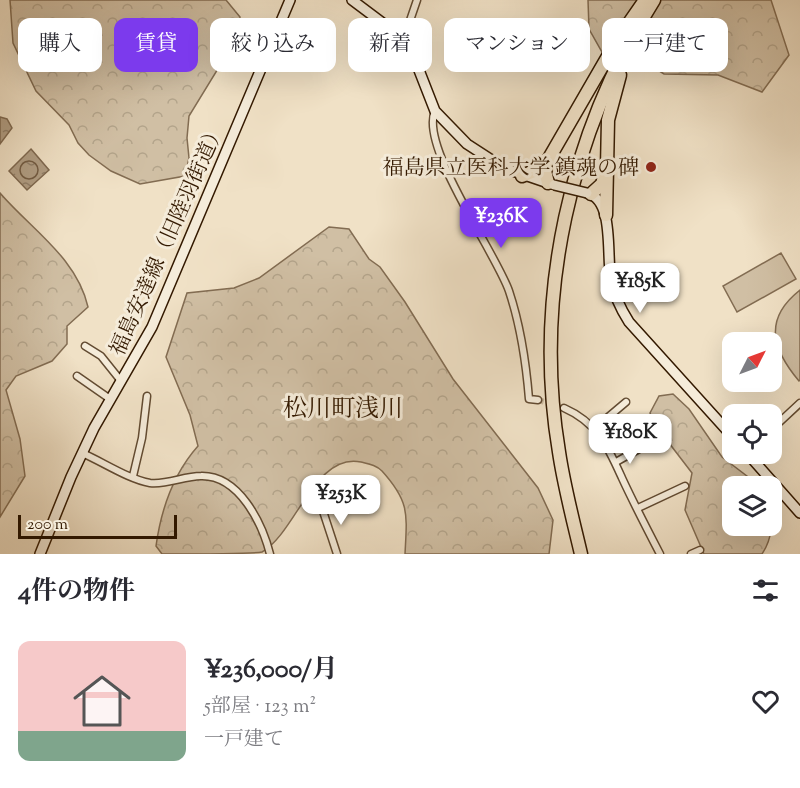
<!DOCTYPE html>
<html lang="ja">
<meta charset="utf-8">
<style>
body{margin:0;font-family:"Sorts Mill Goudy","Noto Serif JP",serif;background:#f7f7f7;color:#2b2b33;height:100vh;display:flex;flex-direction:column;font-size:22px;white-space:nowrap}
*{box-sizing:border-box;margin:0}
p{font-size:20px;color:#7c7c81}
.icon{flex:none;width:33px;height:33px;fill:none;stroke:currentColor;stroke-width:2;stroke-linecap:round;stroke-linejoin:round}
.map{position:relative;height:554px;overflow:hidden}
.details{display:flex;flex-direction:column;background:#fff;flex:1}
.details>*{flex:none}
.hud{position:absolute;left:18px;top:18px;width:765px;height:54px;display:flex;gap:12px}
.needle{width:39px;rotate:48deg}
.tools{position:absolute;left:722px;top:332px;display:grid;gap:12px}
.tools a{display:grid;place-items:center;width:60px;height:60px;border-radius:12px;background:#fff;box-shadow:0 6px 24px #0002;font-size:30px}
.scale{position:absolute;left:18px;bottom:15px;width:159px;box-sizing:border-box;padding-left:6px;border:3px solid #331900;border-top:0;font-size:16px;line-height:21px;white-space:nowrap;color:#331900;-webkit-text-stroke:4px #f5ecda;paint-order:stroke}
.price{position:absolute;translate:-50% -51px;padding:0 14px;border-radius:12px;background:#fff;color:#222;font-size:20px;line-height:39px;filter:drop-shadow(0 2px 3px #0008)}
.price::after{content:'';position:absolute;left:50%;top:36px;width:18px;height:14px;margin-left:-9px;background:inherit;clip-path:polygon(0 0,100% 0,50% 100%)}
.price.on{background:#7c3aed;color:#fff}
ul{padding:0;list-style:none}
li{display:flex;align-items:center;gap:18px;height:150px;padding:0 18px}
li span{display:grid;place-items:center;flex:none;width:168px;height:120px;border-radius:12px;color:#555}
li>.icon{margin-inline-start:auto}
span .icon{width:72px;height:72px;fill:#fffc;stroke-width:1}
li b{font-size:26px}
h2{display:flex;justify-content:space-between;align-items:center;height:72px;padding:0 18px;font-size:26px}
.pill{padding:0 21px;border-radius:12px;background:#fff;box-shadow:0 6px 24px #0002;font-size:21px;line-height:54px}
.pill.on{background:#7c3aed;color:#fff}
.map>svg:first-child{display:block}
.forest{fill:url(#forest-crowns);stroke:#826c52;stroke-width:1.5}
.garden{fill:#d0bfa4;stroke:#826c52;stroke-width:1.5}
.water{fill:url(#water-ripples);stroke:#7e684f;stroke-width:1.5}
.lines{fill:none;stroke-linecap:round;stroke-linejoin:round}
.shore{stroke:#725b42;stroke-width:1.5}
.street-tunnel{stroke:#cab99e;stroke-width:6;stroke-dasharray:6 3;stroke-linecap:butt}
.street-casing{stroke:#624b32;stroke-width:9}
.secondary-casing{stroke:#331900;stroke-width:12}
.highway-casing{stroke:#331900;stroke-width:15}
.street{stroke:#f5ecda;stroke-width:6}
.secondary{stroke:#f5ecda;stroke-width:9}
.highway{stroke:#f0e1c6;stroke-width:12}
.secondary-bridge-casing{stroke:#331900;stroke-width:12;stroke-linecap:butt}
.secondary-bridge{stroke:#f5ecda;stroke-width:9}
.poi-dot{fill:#8f2418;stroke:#f5ecda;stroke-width:2}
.labels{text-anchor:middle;stroke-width:6;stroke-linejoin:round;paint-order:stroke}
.poi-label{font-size:21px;fill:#331900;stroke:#f5ecda;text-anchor:end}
.street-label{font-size:21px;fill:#331900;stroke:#f5ecda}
.quarter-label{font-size:24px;fill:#331900;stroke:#f5ecda}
</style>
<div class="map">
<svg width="800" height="554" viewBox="0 0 800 554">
<defs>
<pattern id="forest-crowns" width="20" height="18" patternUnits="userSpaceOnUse" patternTransform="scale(1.5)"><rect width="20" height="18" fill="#d0bfa4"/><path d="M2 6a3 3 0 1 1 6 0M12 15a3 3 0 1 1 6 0" fill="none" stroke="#b3a48b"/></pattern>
<pattern id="water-ripples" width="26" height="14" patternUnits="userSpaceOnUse" patternTransform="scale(1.5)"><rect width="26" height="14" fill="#b09d83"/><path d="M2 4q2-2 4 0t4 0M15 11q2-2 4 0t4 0" fill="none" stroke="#907f69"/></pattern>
</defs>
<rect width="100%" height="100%" fill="#f0e1c6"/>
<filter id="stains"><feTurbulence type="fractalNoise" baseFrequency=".00333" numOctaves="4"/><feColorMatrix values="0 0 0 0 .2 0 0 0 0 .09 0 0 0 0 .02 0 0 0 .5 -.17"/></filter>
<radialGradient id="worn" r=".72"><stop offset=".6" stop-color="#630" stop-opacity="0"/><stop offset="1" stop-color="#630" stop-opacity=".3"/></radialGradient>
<g class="forest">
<polygon points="10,0 226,0 240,17 238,36 189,116 187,138 189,158 185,176 140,184 111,171 89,155 78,143 69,125 36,91 13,43"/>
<polygon points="588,0 771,0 789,55 762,92 718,75 664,74 653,67 602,52 589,29"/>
<path d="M0,193C32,230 77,258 88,307L67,326V344L52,361L16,376L6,390L20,439L25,476L0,517Z"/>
<path d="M329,227L349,229L369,259L380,267L405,302L453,379L538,488L553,520L549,554H405C407,514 410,502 382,471C376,465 369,464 361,462C315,452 296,533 262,552C252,554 179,554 162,554L156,546C161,510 174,473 198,446L190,415L166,357L187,293L234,288L259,278Z"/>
<path d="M673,394L689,409L722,457L760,486H732V525H771V501C773,519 773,538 762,554H704L685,510L692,473L656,426L650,413L659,396Z"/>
</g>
<g class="garden">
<polygon points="781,253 796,279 737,312 723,286"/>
<path d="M800,290V380L799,381C772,349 763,319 800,290Z"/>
</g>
<g class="water">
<polygon points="0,117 7,119 12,128 0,144"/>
<polygon points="31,149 49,170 27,190 9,171"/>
</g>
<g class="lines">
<circle class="shore" cx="29" cy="170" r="9"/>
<polyline class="street-tunnel" points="538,400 555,405"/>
<defs>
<g id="street">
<polyline points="404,38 417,0"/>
<polyline points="270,49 307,67 323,64 325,59 314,45 281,23"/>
<path d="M435,111C419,146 496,253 509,291C521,327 526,362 529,399L538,400"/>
<polyline points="85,346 101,356 121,381"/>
<polyline points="77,376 110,399"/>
<path d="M564,408C598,423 608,447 622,478C634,504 647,529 660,554"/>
<polyline points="594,429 626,402"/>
<polyline points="771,430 800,403"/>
<path d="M82,453C103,462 128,479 150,483C167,485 184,476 201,476C239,475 262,523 270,554"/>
<polyline points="616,462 639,449"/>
<polyline points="133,476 142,438 147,396"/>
<polyline points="322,508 337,554"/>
<polyline points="638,508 685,486"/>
<polyline points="691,554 700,550"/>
</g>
<g id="secondary">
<polyline points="352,0 408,42 435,111 467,144 504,168 551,184"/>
<path d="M587,193C615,200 606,255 611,279C614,295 620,308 629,322L732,436"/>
<polyline points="747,453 800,513"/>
<polyline points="40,554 71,477 94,428 152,327 290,0"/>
</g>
<g id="highway">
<polyline points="522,176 544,167"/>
<polyline points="548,183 544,167 618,39 645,0"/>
<polyline points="591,194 602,184 605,173"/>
<polyline points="606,215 608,120 620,75"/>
<path d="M581,554C573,520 564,486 559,452C533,297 570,132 654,0"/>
</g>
</defs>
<use href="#street" class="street-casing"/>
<use href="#secondary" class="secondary-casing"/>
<use href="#highway" class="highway-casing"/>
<use href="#street" class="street"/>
<use href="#secondary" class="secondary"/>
<use href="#highway" class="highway"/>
<defs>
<polyline id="secondary-bridge" points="554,185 587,193"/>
</defs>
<use href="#secondary-bridge" class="secondary-bridge-casing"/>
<use href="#secondary-bridge" class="secondary-bridge"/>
</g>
<circle class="poi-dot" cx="651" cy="167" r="6"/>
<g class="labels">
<g class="poi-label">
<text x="639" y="174">福島県立医科大学 鎮魂の碑</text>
</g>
<g class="street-label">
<text transform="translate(167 239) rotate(-66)" y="7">福島安達線（旧陸羽街道）</text>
</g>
<g class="quarter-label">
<text x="343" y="416">松川町浅川</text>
</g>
</g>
<rect width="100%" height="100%" filter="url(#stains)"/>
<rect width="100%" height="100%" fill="url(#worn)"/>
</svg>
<div class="tools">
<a><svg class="needle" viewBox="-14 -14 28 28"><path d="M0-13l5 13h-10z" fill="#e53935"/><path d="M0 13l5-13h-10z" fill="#7c7c81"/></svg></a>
<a><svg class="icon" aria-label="locate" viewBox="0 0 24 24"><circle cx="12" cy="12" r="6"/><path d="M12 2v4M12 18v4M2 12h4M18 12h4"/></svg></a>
<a><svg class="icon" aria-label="layers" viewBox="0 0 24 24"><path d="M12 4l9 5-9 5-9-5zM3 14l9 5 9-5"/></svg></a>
</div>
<div class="scale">200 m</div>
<b class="price on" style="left:501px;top:249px">¥236K</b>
<b class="price" style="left:640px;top:314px">¥185K</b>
<b class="price" style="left:630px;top:465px">¥180K</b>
<b class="price" style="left:341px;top:526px">¥253K</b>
<div class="hud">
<a class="pill">購入</a>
<a class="pill on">賃貸</a>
<a class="pill">絞り込み</a>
<a class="pill">新着</a>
<a class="pill">マンション</a>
<a class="pill">一戸建て</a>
</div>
</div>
<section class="details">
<h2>4件の物件<svg class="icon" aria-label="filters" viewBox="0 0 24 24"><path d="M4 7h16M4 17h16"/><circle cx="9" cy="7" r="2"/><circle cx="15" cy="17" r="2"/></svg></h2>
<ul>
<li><span style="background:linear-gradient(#f6c9c9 75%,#7fa58c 0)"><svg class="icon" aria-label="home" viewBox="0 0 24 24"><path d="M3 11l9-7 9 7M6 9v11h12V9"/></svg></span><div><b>¥236,000/月</b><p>5部屋 · 123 m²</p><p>一戸建て</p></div><svg class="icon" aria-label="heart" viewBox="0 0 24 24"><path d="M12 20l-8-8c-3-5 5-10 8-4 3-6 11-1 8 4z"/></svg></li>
</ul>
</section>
